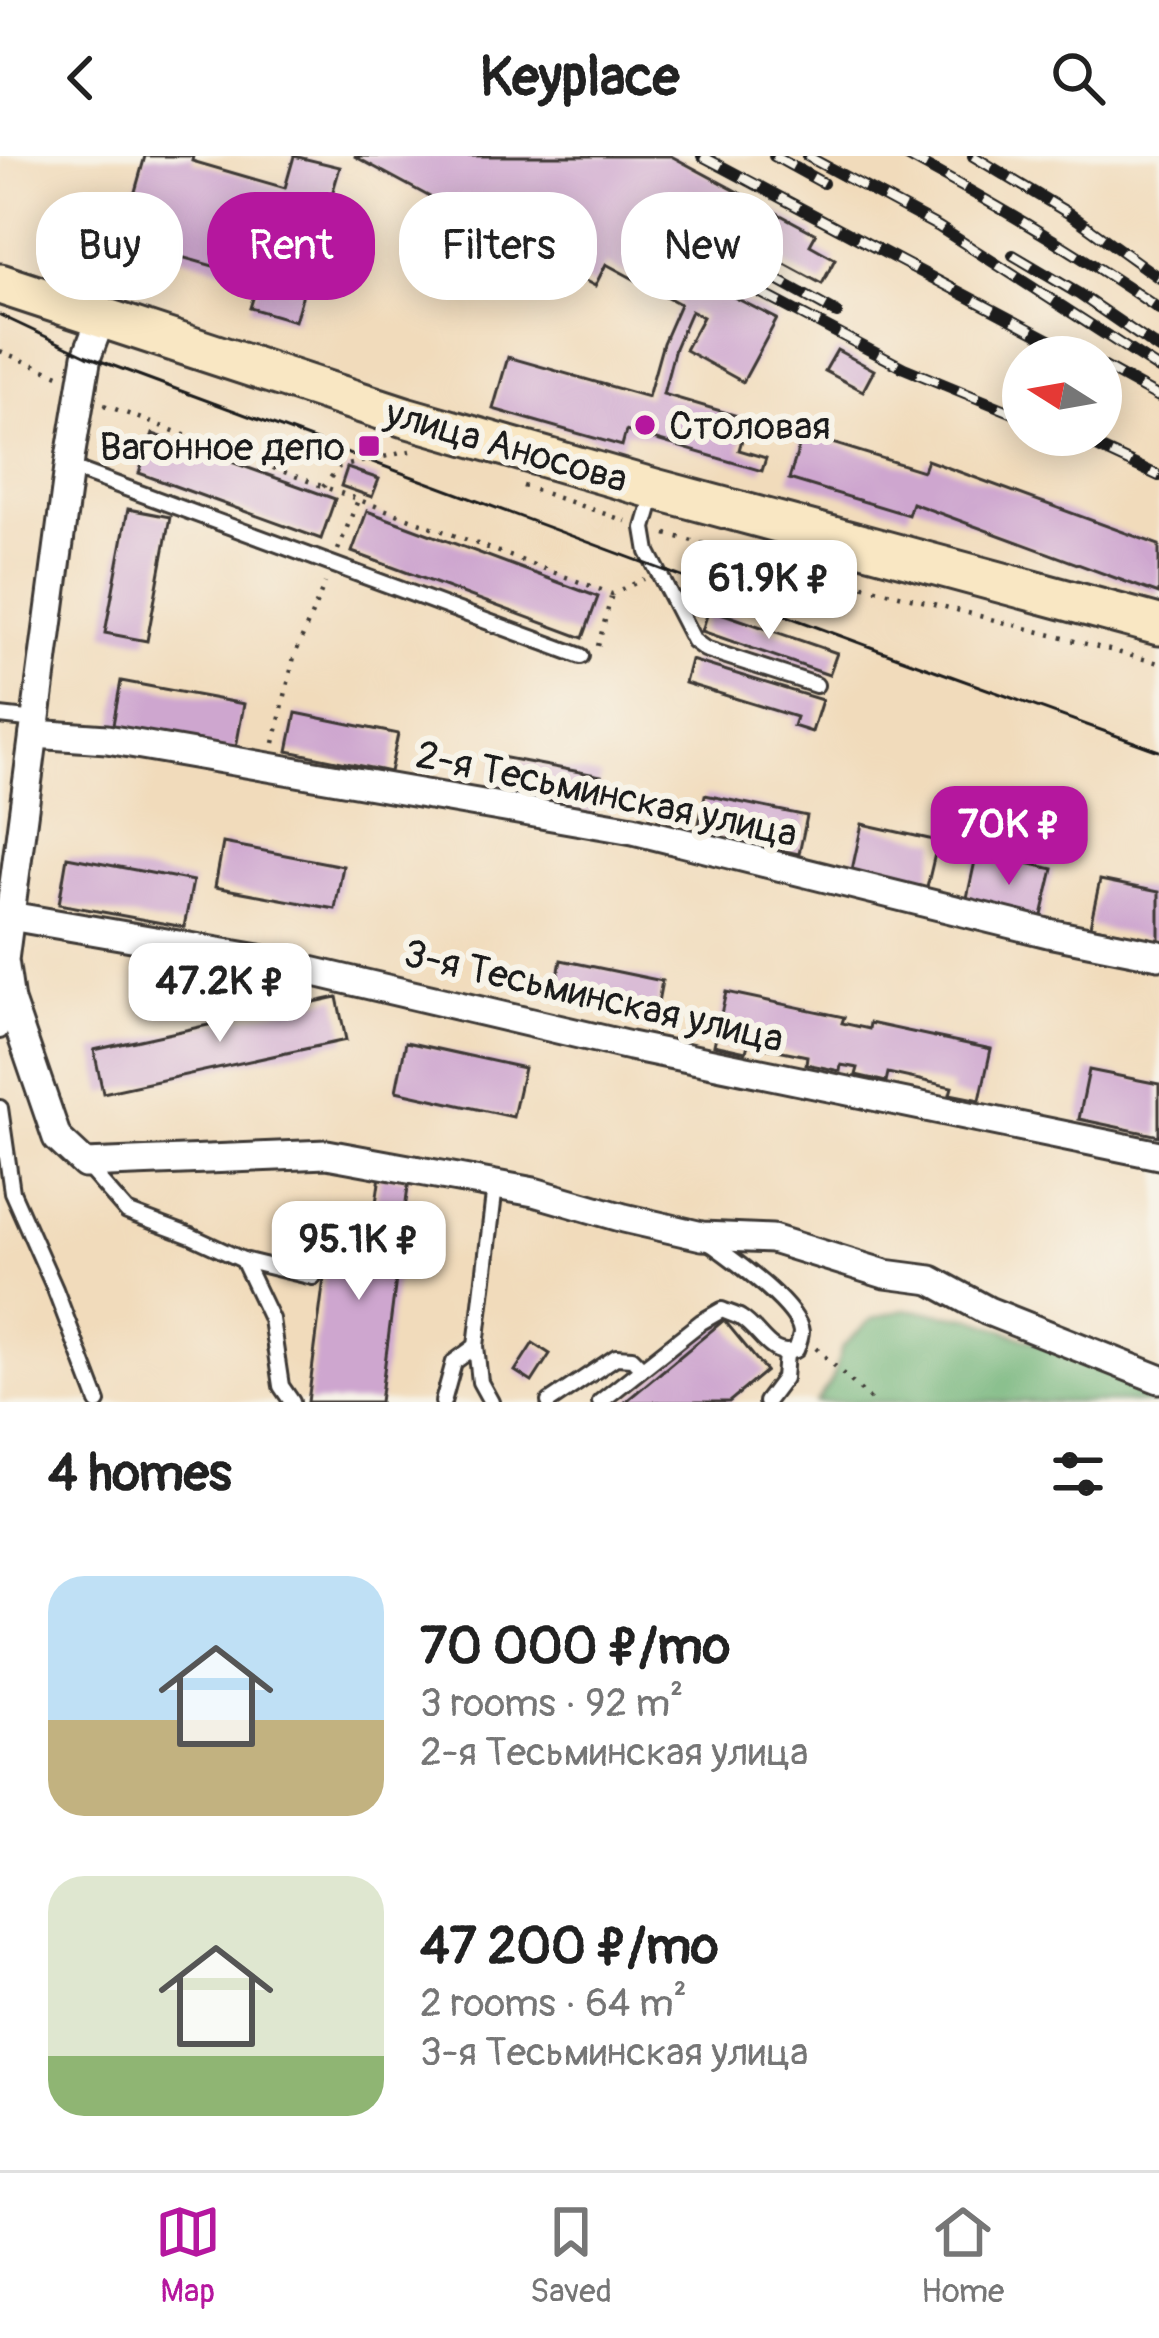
<!DOCTYPE html>
<meta charset="utf-8">
<style>
body{margin:0;font-family:Pangolin,sans-serif;background:#f6f6f6;color:#222;height:100vh;display:flex;flex-direction:column;font-size:45px;white-space:nowrap}
*{box-sizing:border-box;margin:0}
p{font-size:39px;color:#767676}
.icon{flex:none;width:66px;height:66px;fill:none;stroke:currentColor;stroke-width:2;stroke-linecap:round;stroke-linejoin:round}
.map{position:relative;height:1246px;overflow:hidden}
.drawer{display:flex;flex-direction:column;background:#fff;flex:1}
.drawer>*{flex:none}
.guide{position:absolute;left:36px;top:36px;width:1089px;height:108px;display:flex;gap:24px}
.needle{width:78px;rotate:281deg}
.tools{position:absolute;left:1002px;top:180px;display:grid;gap:24px}
.tools a{display:grid;place-items:center;width:120px;height:120px;border-radius:50%;background:#fff;box-shadow:0 6px 30px #0003;font-size:60px}
.price{position:absolute;translate:-50% -102px;padding:0 27px;border-radius:24px;background:#fff;color:#222;font-size:39px;line-height:78px;filter:drop-shadow(0 3px 6px #0008)}
.price::after{content:'';position:absolute;left:50%;top:72px;width:36px;height:27px;margin-left:-18px;background:inherit;clip-path:polygon(0 0,100% 0,50% 100%)}
.price.on{background:#b5179e;color:#fff}
ul{padding:0;list-style:none}
li{display:flex;align-items:center;gap:36px;height:300px;padding:0 48px}
li span{display:grid;place-items:center;flex:none;width:336px;height:240px;border-radius:36px;color:#555}
li>.icon{margin-inline-start:auto}
span .icon{width:144px;height:144px;fill:#fffc;stroke-width:1}
li b{font-size:51px}
h2{display:flex;justify-content:space-between;align-items:center;height:144px;padding:0 48px;font-size:51px}
.pill{padding:0 42px;border-radius:48px;background:#fff;box-shadow:0 6px 30px #0003;font-size:42px;line-height:108px}
.pill.on{background:#b5179e;color:#fff}
header{display:flex;justify-content:space-between;align-items:center;height:156px;padding:0 48px;background:#fff;font-size:54px;font-weight:700}
.menu{display:flex;justify-content:space-around;align-items:center;height:168px;border-top:3px solid #e0e0e0;background:#fff;font-size:33px;color:#767676}
.menu a{display:grid;justify-items:center;gap:6px}
.menu .on{color:#b5179e}
.map>svg:first-child{display:block}
.forest{fill:#6cb175;stroke:#446648;stroke-width:3}
.building{fill:#cea6cf}
.lines{fill:none;stroke-linecap:round;stroke-linejoin:round}
.service-casing{stroke:#3c3934;stroke-width:20}
.minor-casing{stroke:#3c3934;stroke-width:33}
.secondary-casing{stroke:#3c3934;stroke-width:45}
.path{stroke:#3c3934;stroke-width:4.5;stroke-dasharray:3 9;stroke-linecap:butt}
.service{stroke:#fff;stroke-width:14}
.minor{stroke:#fff;stroke-width:27}
.secondary{stroke:#f9e7c3;stroke-width:39}
.tram{stroke:#1c1c1c;stroke-width:3}
.rail-casing{stroke:#1c1c1c;stroke-width:12}
.rail{stroke:#f7f3e8;stroke-width:8;stroke-dasharray:22;stroke-linecap:butt}
.poi-dot{fill:#b5179e;stroke:#f7f3e8;stroke-width:4.5}
.labels{text-anchor:middle;stroke-width:12;stroke-linejoin:round;paint-order:stroke}
.poi-label{font-size:39px;fill:#1c1c1c;stroke:#f7f3e8;text-anchor:start}
.street-label{font-size:39px;fill:#1c1c1c;stroke:#f7f3e8}
</style>
<header><svg class="icon" aria-label="back" viewBox="0 0 24 24"><path d="M15 5l-7 7 7 7"/></svg>Keyplace<svg class="icon" aria-label="search" viewBox="0 0 24 24"><circle cx="10" cy="10" r="6"/><path d="M15 15l6 6"/></svg></header>
<div class="map">
<svg width="1159" height="1246" viewBox="0 0 1159 1246">
<rect width="100%" height="100%" fill="#f7f3e8"/>
<filter id="ink" filterUnits="userSpaceOnUse"><feTurbulence type="fractalNoise" baseFrequency=".00833" numOctaves="2"/><feDisplacementMap in="SourceGraphic" scale="24" xChannelSelector="R" yChannelSelector="G"/><feConvolveMatrix kernelMatrix="1 2 1 2 8 2 1 2 1" color-interpolation-filters="sRGB"/></filter>
<filter id="wash" filterUnits="userSpaceOnUse"><feTurbulence type="fractalNoise" baseFrequency=".004" numOctaves="4" result="noise"/><feDisplacementMap in="SourceGraphic" scale="48" xChannelSelector="R" yChannelSelector="G"/><feGaussianBlur stdDeviation="2.7" result="paint"/><feColorMatrix in="noise" values="0 0 0 0 0 0 0 0 0 0 0 0 0 0 0 0 0 1.4 0 .05"/><feComposite in="paint" operator="in"/></filter>
<g filter="url(#wash)">
<rect width="100%" height="100%" fill="#f1dbbb"/>
<polygon class="forest" points="904,1153 972,1162 1159,1234 1159,1246 816,1246 833,1222 842,1191 872,1163"/>
<g id="blocks">
<g class="building">
<polygon points="145,0 193,0 192,5 285,32 294,0 340,11 295,165 250,152 259,123 164,96 155,126 113,114"/>
<polygon points="354,0 671,0 816,78 810,89 835,103 822,128 757,93 732,140 777,163 743,226 685,194 703,161 691,155 675,192 663,238 748,263 739,294 766,302 762,315 626,275 622,290 493,253 508,201 648,241 663,187 680,148 606,108 595,130"/>
<polygon points="837,194 874,214 863,235 825,215"/>
<polygon points="153,278 335,343 321,383 139,317"/>
<polygon points="803,278 923,315 927,304 1159,389 1159,438 912,347 908,359 789,323"/>
<polygon points="347,312 379,323 372,341 341,330"/>
<polygon points="128,353 170,361 147,485 105,477"/>
<polygon points="367,355 598,441 583,482 352,396"/>
<polygon points="709,453 837,497 829,519 702,475"/>
<polygon points="691,504 822,544 812,576 793,570 796,561 685,527"/>
<polygon points="121,525 244,548 235,597 112,574"/>
<polygon points="296,557 398,578 390,616 288,595"/>
<polygon points="496,600 601,620 594,658 489,639"/>
<polygon points="705,639 807,660 799,698 697,677"/>
<polygon points="862,668 938,685 925,740 850,723"/>
<polygon points="223,687 343,710 335,753 215,731"/>
<polygon points="977,696 1053,713 1040,768 965,751"/>
<polygon points="67,701 193,725 184,771 59,748"/>
<polygon points="1100,724 1159,736 1159,785 1090,770"/>
<polygon points="561,804 662,825 655,862 554,841"/>
<polygon points="726,836 844,861 842,867 869,873 870,867 991,893 980,944 950,938 952,931 888,917 886,926 856,919 858,912 841,909 840,915 806,908 807,900 748,888 746,896 714,889"/>
<polygon points="337,841 346,884 103,937 94,894"/>
<polygon points="406,886 524,912 513,961 396,935"/>
<polygon points="1089,914 1159,928 1159,980 1079,963"/>
<polygon points="380,1020 409,1023 380,1246 308,1246 331,1068 372,1074"/>
<polygon points="724,1164 766,1215 729,1246 625,1246"/>
<polygon points="533,1187 550,1198 532,1226 515,1215"/>
</g>
</g>
</g>
<g filter="url(#ink)">
<use href="#blocks" fill-opacity="0" stroke="#3c3934" stroke-width="3"/>
<g class="lines">
<defs>
<g id="service">
<polyline points="69,311 581,500"/>
<polyline points="655,334 644,372 648,396 694,485 705,493 816,529"/>
<polyline points="0,560 36,564"/>
<polyline points="0,875 2,845"/>
<polyline points="0,952 12,1036 55,1133 98,1246"/>
<polyline points="85,1008 127,1056 191,1080 243,1104 271,1163 281,1230 292,1246"/>
<polyline points="243,1104 313,1121"/>
<polyline points="443,1246 454,1206 476,1190"/>
<polyline points="491,1246 480,1226 476,1190 495,1030"/>
<polyline points="549,1246 616,1201 632,1202 642,1212"/>
<path d="M600,1246L701,1166L722,1154C728,1157 735,1158 741,1162C761,1174 770,1204 796,1194C798,1189 801,1181 801,1176C798,1148 729,1101 706,1084"/>
<polyline points="766,1246 784,1222 786,1198"/>
</g>
<g id="minor">
<polyline points="102,160 87,200 71,296 4,804 10,845 57,982 85,1008 327,998 534,1036 624,1062 702,1080 772,1083 885,1118 931,1124 988,1155 1159,1223"/>
<polyline points="34,578 107,583 633,674 1048,777 1159,799"/>
<polyline points="10,760 259,803 630,890 1159,999"/>
</g>
<polyline id="secondary" points="0,128 405,261 655,333 1159,469"/>
</defs>
<use href="#service" class="service-casing"/>
<use href="#minor" class="minor-casing"/>
<use href="#secondary" class="secondary-casing"/>
<g class="path">
<polyline points="0,195 61,220"/>
<polyline points="104,249 612,438 644,423"/>
<polyline points="523,330 626,365"/>
<polyline points="323,331 339,311 410,295"/>
<polyline points="666,378 1159,507"/>
<polyline points="338,394 358,344"/>
<polyline points="598,490 612,438"/>
<polyline points="274,587 294,501 325,427"/>
<polyline points="816,1192 873,1246"/>
</g>
<use href="#service" class="service"/>
<use href="#minor" class="minor"/>
<use href="#secondary" class="secondary"/>
<polyline class="tram" points="0,159 87,200 876,493 1159,595"/>
<defs>
<g id="rail">
<polyline points="702,0 1082,201"/>
<polyline points="774,0 823,27"/>
<polyline points="807,0 939,71 1159,213"/>
<path d="M907,0C994,47 1078,97 1159,153"/>
<polyline points="973,0 1070,58 1159,122"/>
<polyline points="1013,99 1079,138 1159,193"/>
<polyline points="768,119 837,157"/>
<polyline points="761,137 904,212 1023,261"/>
<polyline points="1101,209 1159,241"/>
<polyline points="1071,279 1159,320"/>
</g>
</defs>
<use href="#rail" class="rail-casing"/>
<use href="#rail" class="rail"/>
</g>
</g>
<g class="poi-dot">
<circle cx="645" cy="269" r="12"/>
<rect x="357" y="278" width="24" height="24" rx="6"/>
</g>
<g class="labels">
<g class="poi-label">
<text x="669" y="283">Столовая</text>
<text x="345" y="304" text-anchor="end">Вагонное депо</text>
</g>
<g class="street-label">
<text transform="translate(507 289) rotate(16)" y="14">улица Аносова</text>
<text transform="translate(607 637) rotate(12)" y="14">2-я Тесьминская улица</text>
<text transform="translate(594 839) rotate(13)" y="14">3-я Тесьминская улица</text>
</g>
</g>
</svg>
<div class="tools">
<a><svg class="needle" viewBox="-14 -14 28 28"><path d="M0-13l5 13h-10z" fill="#e53935"/><path d="M0 13l5-13h-10z" fill="#767676"/></svg></a>
</div>
<b class="price" style="left:769px;top:486px">61.9K ₽</b>
<b class="price on" style="left:1009px;top:732px">70K ₽</b>
<b class="price" style="left:220px;top:889px">47.2K ₽</b>
<b class="price" style="left:359px;top:1147px">95.1K ₽</b>
<div class="guide">
<a class="pill">Buy</a>
<a class="pill on">Rent</a>
<a class="pill">Filters</a>
<a class="pill">New</a>
</div>
</div>
<section class="drawer">
<h2>4 homes<svg class="icon" aria-label="filters" viewBox="0 0 24 24"><path d="M4 7h16M4 17h16"/><circle cx="9" cy="7" r="2"/><circle cx="15" cy="17" r="2"/></svg></h2>
<ul>
<li><span style="background:linear-gradient(#bfe0f5 60%,#c2b280 0)"><svg class="icon" aria-label="home" viewBox="0 0 24 24"><path d="M3 11l9-7 9 7M6 9v11h12V9"/></svg></span><div><b>70 000 ₽/mo</b><p>3 rooms · 92 m²</p><p>2-я Тесьминская улица</p></div></li>
<li><span style="background:linear-gradient(#dfe7d0 75%,#8fb573 0)"><svg class="icon" aria-label="home" viewBox="0 0 24 24"><path d="M3 11l9-7 9 7M6 9v11h12V9"/></svg></span><div><b>47 200 ₽/mo</b><p>2 rooms · 64 m²</p><p>3-я Тесьминская улица</p></div></li>
</ul>
</section>
<nav class="menu">
<a class="on"><svg class="icon" aria-label="map" viewBox="0 0 24 24"><path d="M3 6l6-2 6 2 6-2v14l-6 2-6-2-6 2zM9 4v14M15 6v14"/></svg>Map</a>
<a><svg class="icon" aria-label="saved" viewBox="0 0 24 24"><path d="M7 4h10v16l-5-4-5 4z"/></svg>Saved</a>
<a><svg class="icon" aria-label="home" viewBox="0 0 24 24"><path d="M3 11l9-7 9 7M6 9v11h12V9"/></svg>Home</a>
</nav>
